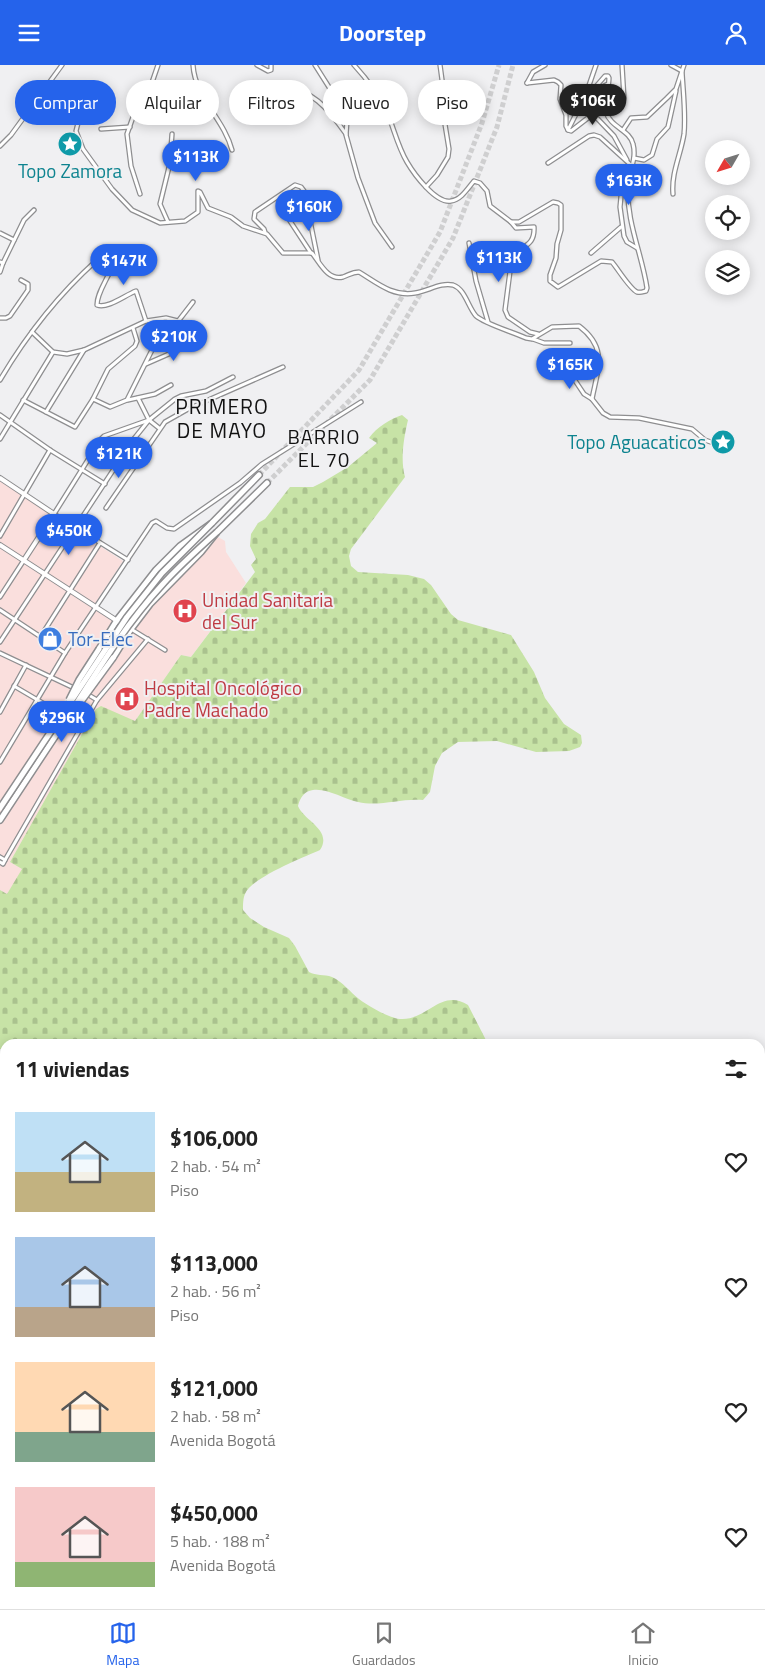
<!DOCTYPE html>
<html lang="es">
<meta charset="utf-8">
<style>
body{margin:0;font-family:"Titillium Web",sans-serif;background:#f6f6f6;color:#222;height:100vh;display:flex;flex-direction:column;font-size:19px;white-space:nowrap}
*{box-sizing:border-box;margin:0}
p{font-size:16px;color:#767676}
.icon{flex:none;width:28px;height:28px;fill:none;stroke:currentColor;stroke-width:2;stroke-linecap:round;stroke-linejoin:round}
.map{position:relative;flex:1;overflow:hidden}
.drawer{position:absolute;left:0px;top:974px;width:765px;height:571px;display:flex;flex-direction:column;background:#fff;border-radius:15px 15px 0 0;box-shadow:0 2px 12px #0003}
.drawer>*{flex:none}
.guide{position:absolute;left:15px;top:15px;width:500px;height:45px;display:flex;gap:10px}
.needle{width:32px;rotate:231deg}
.tools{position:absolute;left:705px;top:75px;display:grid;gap:10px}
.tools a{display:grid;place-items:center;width:45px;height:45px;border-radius:50%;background:#fff;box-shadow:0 2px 12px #0003;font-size:25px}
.price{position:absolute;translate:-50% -42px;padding:0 11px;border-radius:18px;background:#2563eb;color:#fff;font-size:16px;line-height:32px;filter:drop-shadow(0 1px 2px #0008)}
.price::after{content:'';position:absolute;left:50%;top:30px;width:15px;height:11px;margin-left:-8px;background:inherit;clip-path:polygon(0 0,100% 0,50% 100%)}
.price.current{background:#222;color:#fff}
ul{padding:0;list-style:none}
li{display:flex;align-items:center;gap:15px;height:125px;padding:0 15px}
li span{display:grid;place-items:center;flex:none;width:140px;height:100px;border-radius:0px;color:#555}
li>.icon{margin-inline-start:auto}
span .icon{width:60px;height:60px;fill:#fffc;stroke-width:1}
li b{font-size:21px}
h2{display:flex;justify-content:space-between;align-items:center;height:60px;padding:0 15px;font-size:21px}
.pill{padding:0 18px;border-radius:22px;background:#fff;box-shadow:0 2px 12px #0003;font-size:18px;line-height:45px}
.pill.current{background:#2563eb;color:#fff}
header{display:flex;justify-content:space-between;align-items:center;height:65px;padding:0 15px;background:#2563eb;color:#fff;font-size:22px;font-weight:700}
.tabs{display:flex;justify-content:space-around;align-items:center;height:70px;border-top:1px solid #e0e0e0;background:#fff;font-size:14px;color:#767676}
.tabs a{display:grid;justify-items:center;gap:2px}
.tabs .current{color:#2563eb}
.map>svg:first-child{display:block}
.commercial{fill:#fadfdd}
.education{fill:#f0e0f3}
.cemetery{fill:url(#cemetery-stones)}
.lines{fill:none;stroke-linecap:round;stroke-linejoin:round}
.highway-tunnel{stroke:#cfcfd0;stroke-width:5;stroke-dasharray:5 2.5;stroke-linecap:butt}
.street-casing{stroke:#8e8e90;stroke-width:5.5}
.secondary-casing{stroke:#8e8e90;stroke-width:6}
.highway-casing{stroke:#8e8e90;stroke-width:8}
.street{stroke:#fff;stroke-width:3}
.secondary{stroke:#fff;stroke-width:4}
.highway{stroke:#fff;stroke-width:5}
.highway-bridge-casing{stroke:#8e8e90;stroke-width:8;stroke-linecap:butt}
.highway-bridge{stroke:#fff;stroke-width:5}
.labels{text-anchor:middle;stroke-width:4;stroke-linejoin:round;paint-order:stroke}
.culture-label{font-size:19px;fill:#0d838f;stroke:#f0f0f2}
.health-label{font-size:19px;fill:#be3a42;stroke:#f0f0f2;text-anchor:start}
.shop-label{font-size:19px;fill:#366cbe;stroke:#f0f0f2;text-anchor:start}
.neighbourhood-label{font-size:20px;letter-spacing:1px;fill:#121212;stroke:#f0f0f2}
.quarter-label{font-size:21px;letter-spacing:1px;fill:#121212;stroke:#f0f0f2}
</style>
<header><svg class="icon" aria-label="menu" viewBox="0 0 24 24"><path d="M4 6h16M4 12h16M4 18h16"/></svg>Doorstep<svg class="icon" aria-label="person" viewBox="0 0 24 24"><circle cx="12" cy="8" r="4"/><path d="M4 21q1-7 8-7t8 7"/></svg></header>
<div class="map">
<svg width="765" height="1544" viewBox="0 0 765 1544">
<defs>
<pattern id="cemetery-stones" width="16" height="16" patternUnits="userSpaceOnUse" patternTransform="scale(1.25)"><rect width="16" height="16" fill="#c7e3a6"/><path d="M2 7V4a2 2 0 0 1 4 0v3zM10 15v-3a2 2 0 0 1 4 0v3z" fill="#aac28e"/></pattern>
</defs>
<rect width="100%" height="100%" fill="#f0f0f2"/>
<polygon class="commercial" points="0,416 123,496 92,543 113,556 57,648 68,655 63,663 83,640 126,573 160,531 218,472 225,476 226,487 246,518 191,592 181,590 135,656 96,644 10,797 23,804 7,829 0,825"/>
<polygon class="education" points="63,1540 165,1540 165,1544 61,1544"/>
<path class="cemetery" d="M402,350L408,355C404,372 400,394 405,412L351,484L349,491L351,501L358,507L408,510L424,514L431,520L451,549L458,555L511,570L534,607L545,633L564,659L581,670L582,678L580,682L569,686L536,687L497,676L458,677L442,688L435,701L430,727L423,735C401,733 380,742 358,737C344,734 327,723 313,725C304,726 300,733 298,741C304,756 333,765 320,785C304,792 251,813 245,829C243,833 243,840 243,845L250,853L264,862L289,873L295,881L309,907C316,911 324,909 332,912C343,917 349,926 359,934C368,941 389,953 400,954C427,956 441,923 468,940L488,979H5V985L0,984V825L7,829L22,804L10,797L96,644L101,641L135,656L181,590L191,592L255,507L251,500L256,494L250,481L251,469L258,458L265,454L290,422H313L323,417L348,402L377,378L369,373C377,362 390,354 402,350Z"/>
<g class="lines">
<g class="highway-tunnel">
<polyline points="259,410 359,305 440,167 482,58 499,0"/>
<polyline points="267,418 370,315 453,173 497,62 513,0"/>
<polyline points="0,1158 5,1172"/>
<polyline points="0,1186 5,1201"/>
</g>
<defs>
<g id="street">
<path d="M193,0C195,33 224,54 232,85"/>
<polyline points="257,0 268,6 271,5 271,0"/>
<polyline points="315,0 346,49 347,56 346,70 358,113 375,158 392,182"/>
<path d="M354,0C366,13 379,31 387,47C394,64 398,82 407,97C414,109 436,139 451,136C461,135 468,123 474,116L480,118L487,126L490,141L511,157H519L553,137L558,138L561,140V165L557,179L556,193L550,210V216L558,222L563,219L601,196L612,197C618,204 630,224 637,227C641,228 642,227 646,226L647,223C642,189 626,156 628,121C629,106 637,94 633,79C630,65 610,62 606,47C604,40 609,22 609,13L608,11H605L592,26L586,29L596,0"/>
<polyline points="622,0 624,33"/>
<path d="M671,0L682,6C683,26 686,49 684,69C681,89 671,108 673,129"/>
<polyline points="527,18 554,15 558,17 561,20 560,34 566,50 566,61 568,65 571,66 593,49 614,71 627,95"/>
<polyline points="527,18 533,7 545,0"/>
<path d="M279,20C312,24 328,43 346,69"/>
<polyline points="593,49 604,21 608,19"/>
<path d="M80,50L76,66L83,84L112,124L132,145L160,158L185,156L198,147V126L200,127L208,143L231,152L243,161L267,169L283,188H312C320,198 328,216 343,212C349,210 352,207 359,207C377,218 393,232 415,228C428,226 441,217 453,220C465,224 468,242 476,251C485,259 513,267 526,273L532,274L552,262L579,261C608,283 598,303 592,334"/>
<polyline points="101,64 130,62"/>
<polyline points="568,65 586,29"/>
<polyline points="623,65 631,53 647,52 667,33 676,24 684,0"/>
<polyline points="0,81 11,70 62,0"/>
<polyline points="634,93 644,95 652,90 657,74 668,62 676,26"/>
<polyline points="548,98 589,71 594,70 600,72 633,102 622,121 620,142 624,171 627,177 637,183"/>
<polyline points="426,122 437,110 448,92 449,84 442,41 443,22 440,0"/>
<polyline points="140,129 131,101 127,69 133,52 147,32 158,0"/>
<polyline points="290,156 311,188"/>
<polyline points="168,157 160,139 170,98 172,69"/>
<path d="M511,157L516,163L534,162C535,181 523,180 512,191L505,245L508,252L530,267L538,269"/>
<polyline points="265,167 264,164 254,154 255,147 295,120 301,122 304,126 318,195"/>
<polyline points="0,168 14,175"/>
<polyline points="469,178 476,216 488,257"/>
<path d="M115,188C114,208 97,224 97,240C108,244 125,230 136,226L146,256"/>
<polyline points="591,188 621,162"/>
<polyline points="0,197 3,198 24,155 34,145"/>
<polyline points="111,205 120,206 137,183"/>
<polyline points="0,207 3,198"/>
<polyline points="0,253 6,253 10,251 28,225 28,219 21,215"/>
<polyline points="32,267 53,287 67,289 84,285 146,256 166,253 178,256"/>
<polyline points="533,274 544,278 570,278"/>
<polyline points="146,299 194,278"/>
<polyline points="560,300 574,314 584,329 592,334 603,348 610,352 639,353 692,364 705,375 722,381"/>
<path d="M0,315C26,271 59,229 97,195"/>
<polyline points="138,333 149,355 159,363"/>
<polyline points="93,334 110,342 127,335 153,283 169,268 193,237"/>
<polyline points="23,335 75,362 93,334 108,304 135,281 137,276 133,263"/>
<polyline points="128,335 155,329 171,320"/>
<polyline points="46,347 84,285"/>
<polyline points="0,350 50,385 105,419"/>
<polyline points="0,374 53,287"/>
<polyline points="106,443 165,357 188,344 283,302"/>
<polyline points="0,471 50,385"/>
<polyline points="128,495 54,449 101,374 104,371 149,355"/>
<polyline points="0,532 24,495"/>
<polyline points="0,545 65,588"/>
<polyline points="131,564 165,585"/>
<polyline points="41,571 100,478"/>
<polyline points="0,577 133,375 149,355 175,334 181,331 206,326 233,312"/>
<polyline points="0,588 74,623"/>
<polyline points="14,621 53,644"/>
<polyline points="87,629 97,635"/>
<polyline points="0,647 26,600"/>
<polyline points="0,697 65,588 152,458 156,456 167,463 174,464 240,418 262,399 361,337"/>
<polyline points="0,792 5,795"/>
<polyline points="0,797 3,799 5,795 97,635 148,574"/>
<polyline points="0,1138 5,1138"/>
<polyline points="0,1174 5,1172"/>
<polyline points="0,1246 5,1242"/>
<polyline points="0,1422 5,1428"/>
<polyline points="0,1495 5,1492"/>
<polyline points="190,1540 193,1544"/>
<polyline points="285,1540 288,1544"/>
<polyline points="298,1540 300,1544"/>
<polyline points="315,1540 316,1544"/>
<polyline points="24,1544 28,1540"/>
</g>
<g id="secondary">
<polyline points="0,413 54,449 24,495"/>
<polyline points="0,480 125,561"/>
<polyline points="0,1336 5,1337"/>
<polyline points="514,1540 521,1544"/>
</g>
<g id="highway">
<polyline points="99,584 117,555 156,505 180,481 212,458 259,410"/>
<polyline points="113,593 131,564 150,539 201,487 217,467 267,418"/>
<polyline points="0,755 62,661"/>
<polyline points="88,1544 88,1540"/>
<polyline points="92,1544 92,1540"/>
<polyline points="101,1544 101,1540"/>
<polyline points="106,1544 106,1540"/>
</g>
</defs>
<use href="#street" class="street-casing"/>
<use href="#secondary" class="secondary-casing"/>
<use href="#highway" class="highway-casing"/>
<use href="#street" class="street"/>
<use href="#secondary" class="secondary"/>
<use href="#highway" class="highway"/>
<defs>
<g id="highway-bridge">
<polyline points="69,635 79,615 99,584"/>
<polyline points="75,645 113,593"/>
<path d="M62,661C93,613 123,562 162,520C179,501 198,484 217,467"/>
<polyline points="0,743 127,552 162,508 212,458"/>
</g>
</defs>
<use href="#highway-bridge" class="highway-bridge-casing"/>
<use href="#highway-bridge" class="highway-bridge"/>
</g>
<defs>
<symbol id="sight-disc" viewBox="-11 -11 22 22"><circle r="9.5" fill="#0f9aa8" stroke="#f0f0f2"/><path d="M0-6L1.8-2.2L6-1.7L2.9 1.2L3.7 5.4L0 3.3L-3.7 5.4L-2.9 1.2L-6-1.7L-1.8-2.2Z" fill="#fff"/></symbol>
<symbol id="hospital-disc" viewBox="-11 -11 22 22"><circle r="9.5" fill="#e0444e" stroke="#f0f0f2"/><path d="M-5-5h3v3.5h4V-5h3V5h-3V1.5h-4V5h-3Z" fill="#fff"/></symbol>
<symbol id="shop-disc" viewBox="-11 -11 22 22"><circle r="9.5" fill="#3f7fe0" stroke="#f0f0f2"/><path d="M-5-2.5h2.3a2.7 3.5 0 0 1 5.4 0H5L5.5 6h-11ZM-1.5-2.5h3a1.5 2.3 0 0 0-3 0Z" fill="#fff"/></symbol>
</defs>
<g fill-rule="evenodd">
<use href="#sight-disc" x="56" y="65" width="28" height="28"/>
<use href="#sight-disc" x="709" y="363" width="28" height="28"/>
<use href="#hospital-disc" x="171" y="532" width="28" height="28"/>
<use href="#shop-disc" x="36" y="560" width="28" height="28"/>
<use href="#hospital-disc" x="113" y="620" width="28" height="28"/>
</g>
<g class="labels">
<g class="culture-label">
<text x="70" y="113">Topo Zamora</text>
<text x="706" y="384" text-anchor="end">Topo Aguacaticos</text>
</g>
<g class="health-label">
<text x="202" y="542">Unidad Sanitaria<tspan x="202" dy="22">del Sur</tspan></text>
<text x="144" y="630">Hospital Oncológico<tspan x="144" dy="22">Padre Machado</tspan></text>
</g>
<g class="shop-label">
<text x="68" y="581">Tor-Elec</text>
</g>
<g class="neighbourhood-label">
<text x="324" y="379">BARRIO<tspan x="324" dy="23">EL 70</tspan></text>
</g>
<g class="quarter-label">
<text x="222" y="349">PRIMERO<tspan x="222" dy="24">DE MAYO</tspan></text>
</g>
</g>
</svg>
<div class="tools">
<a><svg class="needle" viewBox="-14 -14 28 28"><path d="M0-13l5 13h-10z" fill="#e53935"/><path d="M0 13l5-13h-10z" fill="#767676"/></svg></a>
<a><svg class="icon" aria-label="locate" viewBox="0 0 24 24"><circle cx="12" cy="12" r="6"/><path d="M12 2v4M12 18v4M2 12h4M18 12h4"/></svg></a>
<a><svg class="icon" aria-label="layers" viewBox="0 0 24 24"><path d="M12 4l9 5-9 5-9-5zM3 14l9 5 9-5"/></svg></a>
</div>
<b class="price current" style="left:593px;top:61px">$106K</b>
<b class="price" style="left:196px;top:117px">$113K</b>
<b class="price" style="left:629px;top:141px">$163K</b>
<b class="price" style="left:309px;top:167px">$160K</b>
<b class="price" style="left:499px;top:218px">$113K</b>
<b class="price" style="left:124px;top:221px">$147K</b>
<b class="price" style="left:174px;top:297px">$210K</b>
<b class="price" style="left:570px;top:325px">$165K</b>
<b class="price" style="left:119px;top:414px">$121K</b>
<b class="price" style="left:69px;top:491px">$450K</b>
<b class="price" style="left:62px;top:678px">$296K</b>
<div class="guide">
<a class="pill current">Comprar</a>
<a class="pill">Alquilar</a>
<a class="pill">Filtros</a>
<a class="pill">Nuevo</a>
<a class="pill">Piso</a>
</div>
<section class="drawer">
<h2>11 viviendas<svg class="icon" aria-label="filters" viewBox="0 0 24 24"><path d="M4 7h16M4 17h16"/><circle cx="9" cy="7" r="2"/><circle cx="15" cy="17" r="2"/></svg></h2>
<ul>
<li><span style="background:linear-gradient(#bfe0f5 60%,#c2b280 0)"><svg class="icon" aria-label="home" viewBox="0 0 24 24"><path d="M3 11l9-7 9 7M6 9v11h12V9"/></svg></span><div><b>$106,000</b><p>2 hab. · 54 m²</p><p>Piso</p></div><svg class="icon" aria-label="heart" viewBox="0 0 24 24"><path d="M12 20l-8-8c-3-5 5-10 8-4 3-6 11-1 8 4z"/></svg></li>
<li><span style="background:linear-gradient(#a9c7e8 70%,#b9a48a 0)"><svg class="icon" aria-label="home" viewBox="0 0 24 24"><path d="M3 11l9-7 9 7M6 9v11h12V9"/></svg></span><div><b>$113,000</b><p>2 hab. · 56 m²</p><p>Piso</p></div><svg class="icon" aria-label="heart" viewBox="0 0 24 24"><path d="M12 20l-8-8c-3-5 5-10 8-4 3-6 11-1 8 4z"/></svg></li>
<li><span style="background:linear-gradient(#ffd9b3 70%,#7fa58c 0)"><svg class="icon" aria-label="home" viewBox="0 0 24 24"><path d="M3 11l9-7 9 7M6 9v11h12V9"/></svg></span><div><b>$121,000</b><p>2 hab. · 58 m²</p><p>Avenida Bogotá</p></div><svg class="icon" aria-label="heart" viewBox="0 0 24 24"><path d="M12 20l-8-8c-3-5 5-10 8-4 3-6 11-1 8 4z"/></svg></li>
<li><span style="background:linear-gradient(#f6c9c9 75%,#8fb573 0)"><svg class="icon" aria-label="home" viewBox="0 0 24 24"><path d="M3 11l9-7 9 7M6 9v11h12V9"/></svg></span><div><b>$450,000</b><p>5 hab. · 188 m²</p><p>Avenida Bogotá</p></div><svg class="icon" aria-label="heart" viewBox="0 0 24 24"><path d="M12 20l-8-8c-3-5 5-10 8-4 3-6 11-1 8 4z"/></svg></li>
</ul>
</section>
</div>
<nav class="tabs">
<a class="current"><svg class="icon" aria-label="map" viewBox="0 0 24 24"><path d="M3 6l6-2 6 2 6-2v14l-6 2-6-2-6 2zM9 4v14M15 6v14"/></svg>Mapa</a>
<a><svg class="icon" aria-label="saved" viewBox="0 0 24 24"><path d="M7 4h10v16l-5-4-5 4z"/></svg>Guardados</a>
<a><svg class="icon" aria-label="home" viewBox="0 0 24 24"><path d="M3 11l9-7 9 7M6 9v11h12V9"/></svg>Inicio</a>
</nav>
